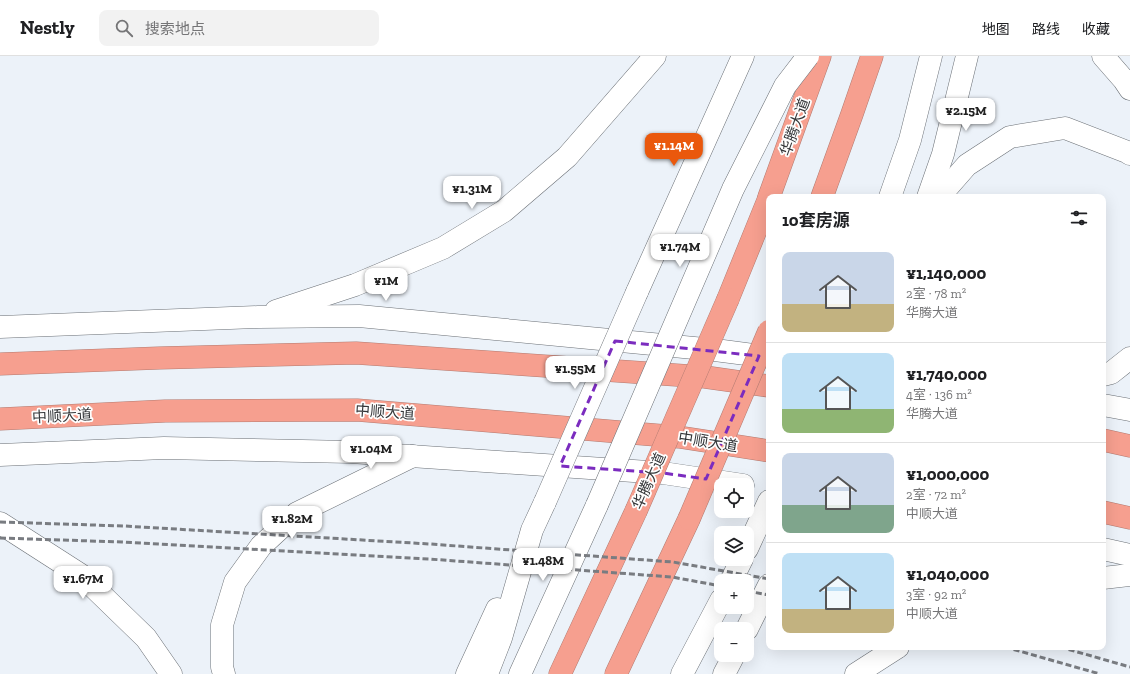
<!DOCTYPE html>
<html lang="zh">
<meta charset="utf-8">
<style>
body{margin:0;font-family:"Zilla Slab","Noto Sans SC",serif;background:#f2f2f2;color:#202124;height:100vh;display:flex;flex-direction:column;font-size:15px;white-space:nowrap}
*{box-sizing:border-box;margin:0}
p{font-size:13px;color:#757577}
.icon{flex:none;width:22px;height:22px;fill:none;stroke:currentColor;stroke-width:2;stroke-linecap:round;stroke-linejoin:round}
.map{position:relative;flex:1;overflow:hidden}
.side{position:absolute;left:766px;top:138px;width:340px;height:456px;display:flex;flex-direction:column;background:#fff;border-radius:8px;box-shadow:0 4px 16px #0002}
.side>*{flex:none}
.tools{position:absolute;left:714px;top:422px;display:grid;gap:8px}
.tools a{display:grid;place-items:center;width:40px;height:40px;border-radius:8px;background:#fff;box-shadow:0 4px 16px #0002;font-size:20px}
.price{position:absolute;translate:-50% -34px;padding:0 9px;border-radius:8px;background:#fff;color:#222;font-size:13px;line-height:26px;filter:drop-shadow(0 1px 2px #0008)}
.price::after{content:'';position:absolute;left:50%;top:24px;width:12px;height:9px;margin-left:-6px;background:inherit;clip-path:polygon(0 0,100% 0,50% 100%)}
.price.current{background:#ea580c;color:#fff}
ul{padding:0;list-style:none}
li{display:flex;align-items:center;gap:12px;height:100px;padding:0 16px}
li+li{border-top:1px solid #e0e0e0}
li span{display:grid;place-items:center;flex:none;width:112px;height:80px;border-radius:8px;color:#555}
li>.icon{margin-inline-start:auto}
span .icon{width:48px;height:48px;fill:#fffc;stroke-width:1}
li b{font-size:17px}
h2{display:flex;justify-content:space-between;align-items:center;height:48px;padding:0 16px;font-size:17px}
header{display:flex;align-items:center;gap:24px;box-sizing:border-box;height:56px;padding:0 20px;background:#fff;border-bottom:1px solid #e0e0e0}
header strong{font-size:19px}
nav{display:flex;gap:22px;margin-inline-start:auto;font-size:14px}
.search{width:280px;height:36px;background:#f2f2f2;display:flex;align-items:center;gap:10px;box-sizing:border-box;padding:0 14px;border-radius:8px;color:#757577;font-size:15px}
.map>svg:first-child{display:block}
.lines{fill:none;stroke-linecap:round;stroke-linejoin:round}
.secondary-casing{stroke:#6b7076;stroke-width:23}
.highway-casing{stroke:#b27b71;stroke-width:23}
.secondary{stroke:#fff;stroke-width:22}
.highway{stroke:#f69f8f;stroke-width:22}
.rail{stroke:#797c81;stroke-width:3;stroke-dasharray:6 3;stroke-linecap:butt}
.secondary-bridge-casing{stroke:#6b7076;stroke-width:23;stroke-linecap:butt}
.highway-bridge-casing{stroke:#b27b71;stroke-width:23;stroke-linecap:butt}
.secondary-bridge{stroke:#fff;stroke-width:22}
.highway-bridge{stroke:#f69f8f;stroke-width:22}
.marked{fill:none;stroke:#7b2cbf;stroke-width:3;stroke-dasharray:8 5;stroke-linejoin:round}
.labels{text-anchor:middle;stroke-width:3.5;stroke-linejoin:round;paint-order:stroke}
.street-label{font-size:15px;fill:#35373a;stroke:#fefefe}
</style>
<header>
<strong>Nestly</strong>
<div class="search"><svg class="icon" aria-label="search" viewBox="0 0 24 24"><circle cx="10" cy="10" r="6"/><path d="M15 15l6 6"/></svg>搜索地点</div>
<nav><a>地图</a><a>路线</a><a>收藏</a></nav>
</header>
<div class="map">
<svg width="1130" height="618" viewBox="0 0 1130 618">
<rect width="100%" height="100%" fill="#ecf2f9"/>
<g class="lines">
<defs>
<g id="secondary">
<polyline points="1103,0 1124,24 1130,33"/>
<polyline points="890,141 910,84 931,0"/>
<polyline points="928,141 943,98 967,0"/>
<polyline points="939,141 967,109 1010,81 1065,72 1127,96 1130,98"/>
<polyline points="637,236 743,0"/>
<polyline points="276,255 355,229 443,192 504,155 567,101 655,0"/>
<polyline points="0,271 258,261 359,260 715,294 769,301"/>
<polyline points="1103,319 1111,317 1130,302"/>
<polyline points="1103,349 1130,354"/>
<polyline points="0,399 164,392 351,396 663,417 743,429"/>
<polyline points="0,467 81,519 146,582 171,618"/>
<polyline points="747,493 769,445"/>
<polyline points="1103,493 1130,499"/>
<polyline points="1103,522 1130,519"/>
<polyline points="731,525 742,503"/>
<polyline points="747,573 769,529"/>
<polyline points="224,618 222,611 222,569 235,526 261,490 297,457 413,400"/>
<polyline points="467,618 497,553"/>
<polyline points="487,618 501,582 532,474 545,446"/>
<polyline points="520,618 597,449"/>
<polyline points="682,618 721,544"/>
<polyline points="724,618 734,599"/>
<polyline points="856,618 898,591"/>
</g>
<g id="highway">
<polyline points="769,141 820,0"/>
<polyline points="822,141 852,58 872,0"/>
<polyline points="728,243 769,142"/>
<polyline points="0,308 159,302 356,297 705,321 769,330"/>
<polyline points="0,363 165,355 357,354 679,381 769,395"/>
<polyline points="1103,384 1130,390"/>
<polyline points="1103,456 1130,462"/>
<polyline points="560,618 636,455"/>
<polyline points="616,618 689,463"/>
</g>
</defs>
<use href="#secondary" class="secondary-casing"/>
<use href="#highway" class="highway-casing"/>
<use href="#secondary" class="secondary"/>
<use href="#highway" class="highway"/>
<g class="rail">
<polyline points="0,466 124,470 430,488 673,506 769,523"/>
<polyline points="0,482 122,486 429,503 672,521 721,530"/>
<polyline points="747,535 769,539"/>
<polyline points="1005,591 1100,618"/>
<polyline points="1060,591 1130,611"/>
</g>
<defs>
<g id="secondary-bridge">
<polyline points="545,446 637,236"/>
<polyline points="597,449 733,133 785,30 808,0"/>
</g>
<g id="highway-bridge">
<polyline points="636,455 728,243"/>
<polyline points="689,463 769,275"/>
</g>
</defs>
<use href="#secondary-bridge" class="secondary-bridge-casing"/>
<use href="#highway-bridge" class="highway-bridge-casing"/>
<use href="#secondary-bridge" class="secondary-bridge"/>
<use href="#highway-bridge" class="highway-bridge"/>
</g>
<path class="marked" d="M615,285L759,300L706,423L663,417L560,410Z"/>
<g class="labels">
<g class="street-label">
<text transform="translate(795 71) rotate(-70)" y="5">华腾大道</text>
<text transform="translate(385 356) rotate(4)" y="5">中顺大道</text>
<text transform="translate(62 360) rotate(-3)" y="5">中顺大道</text>
<text transform="translate(708 386) rotate(9)" y="5">中顺大道</text>
<text transform="translate(649 425) rotate(-66)" y="5">华腾大道</text>
</g>
</g>
</svg>
<div class="tools">
<a><svg class="icon" aria-label="locate" viewBox="0 0 24 24"><circle cx="12" cy="12" r="6"/><path d="M12 2v4M12 18v4M2 12h4M18 12h4"/></svg></a>
<a><svg class="icon" aria-label="layers" viewBox="0 0 24 24"><path d="M12 4l9 5-9 5-9-5zM3 14l9 5 9-5"/></svg></a>
<a>+</a>
<a>−</a>
</div>
<b class="price" style="left:966px;top:76px">¥2.15M</b>
<b class="price current" style="left:674px;top:111px">¥1.14M</b>
<b class="price" style="left:472px;top:154px">¥1.31M</b>
<b class="price" style="left:680px;top:212px">¥1.74M</b>
<b class="price" style="left:386px;top:246px">¥1M</b>
<b class="price" style="left:575px;top:334px">¥1.55M</b>
<b class="price" style="left:371px;top:414px">¥1.04M</b>
<b class="price" style="left:292px;top:484px">¥1.82M</b>
<b class="price" style="left:543px;top:526px">¥1.48M</b>
<b class="price" style="left:83px;top:544px">¥1.67M</b>
<section class="side">
<h2>10套房源<svg class="icon" aria-label="filters" viewBox="0 0 24 24"><path d="M4 7h16M4 17h16"/><circle cx="9" cy="7" r="2"/><circle cx="15" cy="17" r="2"/></svg></h2>
<ul>
<li><span style="background:linear-gradient(#c9d6e8 65%,#c2b280 0)"><svg class="icon" aria-label="home" viewBox="0 0 24 24"><path d="M3 11l9-7 9 7M6 9v11h12V9"/></svg></span><div><b>¥1,140,000</b><p>2室 · 78 m²</p><p>华腾大道</p></div></li>
<li><span style="background:linear-gradient(#bfe0f5 70%,#8fb573 0)"><svg class="icon" aria-label="home" viewBox="0 0 24 24"><path d="M3 11l9-7 9 7M6 9v11h12V9"/></svg></span><div><b>¥1,740,000</b><p>4室 · 136 m²</p><p>华腾大道</p></div></li>
<li><span style="background:linear-gradient(#c9d6e8 65%,#7fa58c 0)"><svg class="icon" aria-label="home" viewBox="0 0 24 24"><path d="M3 11l9-7 9 7M6 9v11h12V9"/></svg></span><div><b>¥1,000,000</b><p>2室 · 72 m²</p><p>中顺大道</p></div></li>
<li><span style="background:linear-gradient(#bfe0f5 70%,#c2b280 0)"><svg class="icon" aria-label="home" viewBox="0 0 24 24"><path d="M3 11l9-7 9 7M6 9v11h12V9"/></svg></span><div><b>¥1,040,000</b><p>3室 · 92 m²</p><p>中顺大道</p></div></li>
</ul>
</section>
</div>
